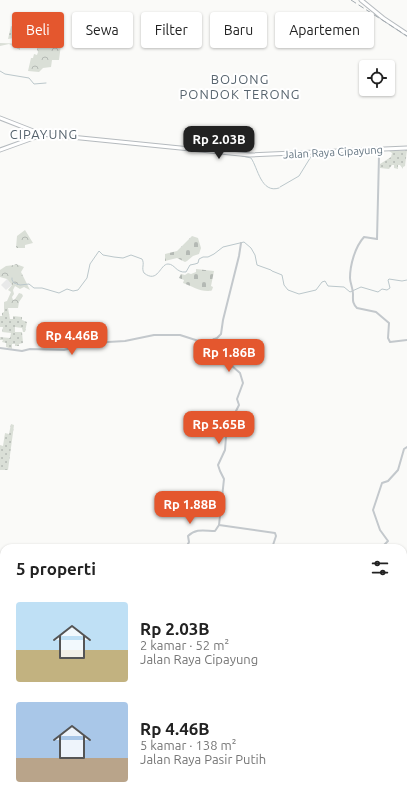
<!DOCTYPE html>
<html lang="id">
<meta charset="utf-8">
<style>
body{margin:0;font-family:Ubuntu,sans-serif;background:#f6f6f6;color:#222;height:100vh;display:flex;flex-direction:column;font-size:15px;white-space:nowrap}
*{box-sizing:border-box;margin:0}
p{font-size:13px;color:#767676}
.icon{flex:none;width:22px;height:22px;fill:none;stroke:currentColor;stroke-width:2;stroke-linecap:round;stroke-linejoin:round}
.map{position:relative;flex:1;overflow:hidden}
.sheet{position:absolute;left:0px;top:544px;width:407px;height:256px;display:flex;flex-direction:column;background:#fff;border-radius:12px 12px 0 0;box-shadow:0 1px 3px #0004}
.sheet>*{flex:none}
.guide{position:absolute;left:12px;top:12px;width:383px;height:36px;display:flex;gap:8px}
.fabs{position:absolute;left:359px;top:60px;display:grid;gap:8px}
.fabs a{display:grid;place-items:center;width:36px;height:36px;border-radius:4px;background:#fff;box-shadow:0 1px 3px #0004;font-size:20px}
.price{position:absolute;translate:-50% -34px;padding:0 9px;border-radius:8px;background:#e4572e;color:#fff;font-size:13px;line-height:26px;filter:drop-shadow(0 1px 2px #0008)}
.price::after{content:'';position:absolute;left:50%;top:24px;width:12px;height:9px;margin-left:-6px;background:inherit;clip-path:polygon(0 0,100% 0,50% 100%)}
.price.on{background:#222;color:#fff}
ul{padding:0;list-style:none}
li{display:flex;align-items:center;gap:12px;height:100px;padding:0 16px}
li span{display:grid;place-items:center;flex:none;width:112px;height:80px;border-radius:4px;color:#555}
li>.icon{margin-inline-start:auto}
span .icon{width:48px;height:48px;fill:#fffc;stroke-width:1}
li b{font-size:17px}
h2{display:flex;justify-content:space-between;align-items:center;height:48px;padding:0 16px;font-size:17px}
.pill{padding:0 14px;border-radius:4px;background:#fff;box-shadow:0 1px 3px #0004;font-size:14px;line-height:36px}
.pill.on{background:#e4572e;color:#fff}
.map>svg:first-child{display:block}
.built{fill:#e8e9e9}
.grass{fill:url(#grass-dots)}
.forest{fill:url(#forest-crowns)}
.cemetery{fill:url(#cemetery-stones)}
.lines{fill:none;stroke-linecap:round;stroke-linejoin:round}
.stream{stroke:#bbc7cb;stroke-width:1}
.river{stroke:#bbc7cb;stroke-width:2.5}
.major-casing{stroke:#b5babe;stroke-width:5}
.minor{stroke:#c3c8cc;stroke-width:2}
.major{stroke:#fff;stroke-width:3}
.rail{stroke:#a2aab0;stroke-width:1;stroke-dasharray:6 3;stroke-linecap:butt}
.labels{text-anchor:middle;stroke-width:4;stroke-linejoin:round;paint-order:stroke}
.street-label{font-size:11px;fill:#657683;stroke:#fff}
.quarter-label{font-size:13px;letter-spacing:1px;fill:#57646e;stroke:#fff}
</style>
<div class="map">
<svg width="407" height="800" viewBox="0 0 407 800">
<defs>
<pattern id="grass-dots" width="8" height="8" patternUnits="userSpaceOnUse"><rect width="8" height="8" fill="#dadfd7"/><path d="M2 2h.1M6 6h.1" fill="none" stroke="#b4b9b4" stroke-width="1.8" stroke-linecap="round"/></pattern>
<pattern id="forest-crowns" width="20" height="18" patternUnits="userSpaceOnUse"><rect width="20" height="18" fill="#dadfd7"/><path d="M2 6a3 3 0 1 1 6 0M12 15a3 3 0 1 1 6 0" fill="none" stroke="#b4b9b4"/></pattern>
<pattern id="cemetery-stones" width="16" height="16" patternUnits="userSpaceOnUse"><rect width="16" height="16" fill="#dadfd7"/><path d="M2 7V4a2 2 0 0 1 4 0v3zM10 15v-3a2 2 0 0 1 4 0v3z" fill="#b4b9b4"/></pattern>
</defs>
<rect width="100%" height="100%" fill="#fafaf8"/>
<polygon class="built" points="7,279 12,285 6,290 1,285"/>
<g class="grass">
<polygon points="11,26 15,28 14,33 22,34 20,40 14,38 8,39"/>
<polygon points="407,150 405,166 403,167 403,169 400,165 398,165 398,169 394,168 394,165 392,165 389,169 380,168 380,164 391,157 392,153 389,151"/>
<polygon points="4,308 8,308 10,319 13,319 13,316 22,317 22,320 27,322 25,332 23,332 22,328 15,327 15,332 22,332 23,343 19,344 19,346 15,346 15,344 12,344 12,349 6,347 6,343 2,342 3,340 0,340 0,337 10,338 11,333 2,332 3,327 0,327 0,316 2,316 2,313 4,312"/>
<polygon points="11,424 14,425 8,470 0,470 0,445 3,446 5,433 9,434"/>
<polygon points="0,742 4,745 4,775 1,774 2,771 0,770"/>
</g>
<g class="forest">
<polygon points="62,37 59,60 52,60 51,67 43,68 39,72 28,71 31,58 33,58 34,54 37,55 38,52 37,49 38,46 42,46 44,38"/>
<polygon points="0,43 27,44 25,48 20,48 20,50 9,44 0,46"/>
<polygon points="25,230 33,243 25,245 25,248 16,248 17,236"/>
<polygon points="16,264 24,267 21,272 30,290 24,287 20,289 15,286 13,290 14,294 12,297 13,300 15,299 19,293 22,294 23,296 19,302 18,308 4,308 4,302 7,301 11,292 8,290 12,285 7,279 0,277 0,270 6,266 14,265"/>
</g>
<g class="cemetery">
<polygon points="192,236 198,238 201,248 199,254 193,256 187,261 185,262 177,258 165,261 165,254 177,251"/>
<path d="M196,269L214,271L211,286L213,287L212,290C205,294 191,286 183,283L184,280L179,278L181,274L185,275L188,273L191,274L196,272Z"/>
<polygon points="111,796 121,796 123,800 104,800 104,799"/>
</g>
<g class="lines">
<g class="stream">
<polyline points="364,0 380,14"/>
<polyline points="402,29 407,32"/>
<polyline points="0,71 5,74 29,78 34,84 46,83"/>
<polyline points="99,141 106,142"/>
<polyline points="208,152 229,154"/>
<path d="M242,156L251,158C258,168 261,194 279,188"/>
<polyline points="280,187 299,176 312,155 319,154 337,154 378,152 381,150"/>
<path d="M12,278V280L14,283L20,285L29,284L34,288H42L59,293L67,289L73,291L78,290L87,278L90,264L99,251L103,255L114,257L123,258L131,255L142,259C145,264 141,268 144,273C158,284 160,264 168,264C175,264 176,273 186,272L190,265L195,264L198,263L199,259L203,257H208L214,254L223,247L244,242L251,248L255,255L257,265L271,270L272,271L282,275L284,285L288,290L299,294L316,290L322,282L325,281L328,286L344,287L350,292L361,287L378,292L382,289L387,290L390,288L388,280L389,279L402,281L407,280"/>
<polyline points="0,715 4,717"/>
</g>
<polyline class="river" points="0,707 4,711"/>
<defs>
<g id="major">
<polyline points="361,0 383,18 407,34"/>
<polyline points="0,118 41,134 250,155 407,148"/>
<polyline points="0,150 36,137 41,134"/>
<polyline points="407,759 407,760"/>
<polyline points="407,800 406,786 407,785"/>
</g>
</defs>
<use href="#major" class="major-casing"/>
<g class="minor">
<path d="M377,239L364,237C355,247 350,265 350,278C350,283 353,288 353,294C353,300 352,303 357,308L376,312L389,323L388,338L390,342L407,340"/>
<polyline points="377,239 379,156 383,150"/>
<polyline points="214,339 216,349 222,350 230,359 232,366 240,373 243,383 237,399 239,405 229,425 226,437 225,450 218,465 220,471 224,479 219,525"/>
<polyline points="0,348 22,351 30,349 64,350 91,343 125,341 154,335 180,335 205,343 217,338 221,334 223,320 239,256 241,243"/>
<polyline points="219,525 275,533 276,536 272,548"/>
<path d="M186,548L189,542L188,536C196,528 205,531 215,531L219,525"/>
<polyline points="381,548 388,541 380,530 373,510 382,483 388,481 398,470 404,449 407,447"/>
<polyline points="0,562 1,568 0,573"/>
<polyline points="0,592 4,593"/>
<polyline points="124,800 129,796"/>
</g>
<use href="#major" class="major"/>
<polyline class="rail" points="351,0 407,36"/>
</g>
<g class="labels">
<g class="street-label">
<text transform="translate(333 152) rotate(-3)" y="4">Jalan Raya Cipayung</text>
</g>
<g class="quarter-label">
<text x="240" y="84">BOJONG<tspan x="240" dy="15">PONDOK TERONG</tspan></text>
<text x="44" y="139">CIPAYUNG</text>
</g>
</g>
</svg>
<div class="fabs">
<a><svg class="icon" aria-label="locate" viewBox="0 0 24 24"><circle cx="12" cy="12" r="6"/><path d="M12 2v4M12 18v4M2 12h4M18 12h4"/></svg></a>
</div>
<b class="price on" style="left:219px;top:160px">Rp 2.03B</b>
<b class="price" style="left:72px;top:356px">Rp 4.46B</b>
<b class="price" style="left:229px;top:373px">Rp 1.86B</b>
<b class="price" style="left:219px;top:445px">Rp 5.65B</b>
<b class="price" style="left:190px;top:525px">Rp 1.88B</b>
<div class="guide">
<a class="pill on">Beli</a>
<a class="pill">Sewa</a>
<a class="pill">Filter</a>
<a class="pill">Baru</a>
<a class="pill">Apartemen</a>
</div>
<section class="sheet">
<h2>5 properti<svg class="icon" aria-label="filters" viewBox="0 0 24 24"><path d="M4 7h16M4 17h16"/><circle cx="9" cy="7" r="2"/><circle cx="15" cy="17" r="2"/></svg></h2>
<ul>
<li><span style="background:linear-gradient(#bfe0f5 60%,#c2b280 0)"><svg class="icon" aria-label="home" viewBox="0 0 24 24"><path d="M3 11l9-7 9 7M6 9v11h12V9"/></svg></span><div><b>Rp 2.03B</b><p>2 kamar · 52 m²</p><p>Jalan Raya Cipayung</p></div></li>
<li><span style="background:linear-gradient(#a9c7e8 70%,#b9a48a 0)"><svg class="icon" aria-label="home" viewBox="0 0 24 24"><path d="M3 11l9-7 9 7M6 9v11h12V9"/></svg></span><div><b>Rp 4.46B</b><p>5 kamar · 138 m²</p><p>Jalan Raya Pasir Putih</p></div></li>
</ul>
</section>
</div>
